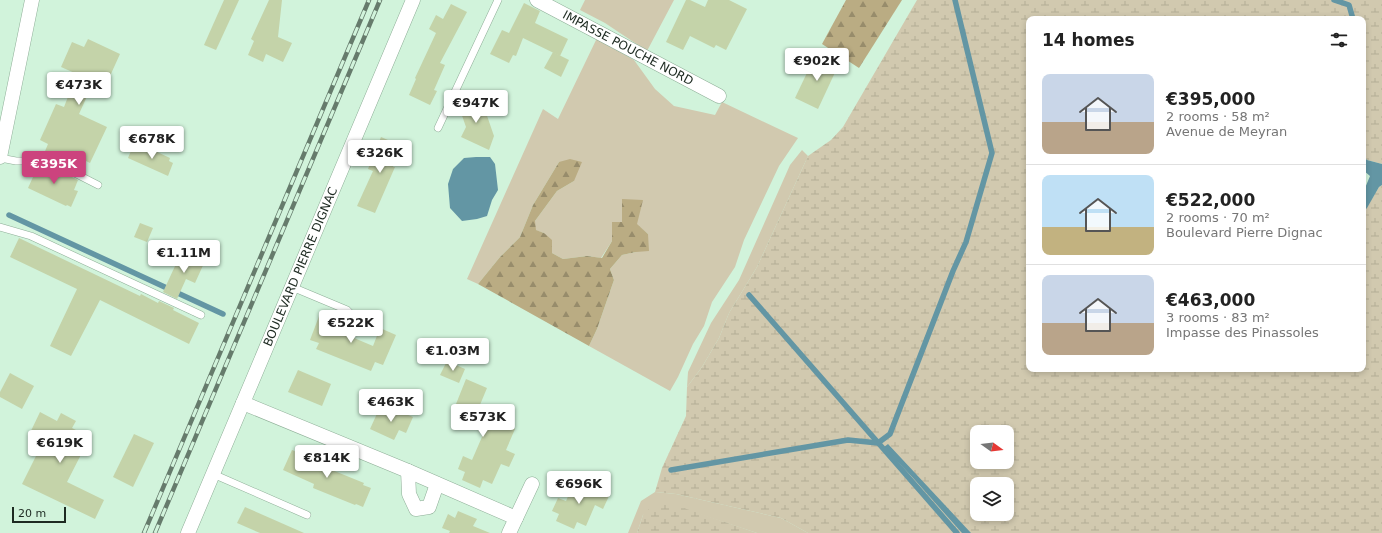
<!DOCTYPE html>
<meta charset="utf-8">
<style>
body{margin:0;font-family:"DejaVu Sans",sans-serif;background:#f2f2f2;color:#222;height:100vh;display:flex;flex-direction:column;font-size:15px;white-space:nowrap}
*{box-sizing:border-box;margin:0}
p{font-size:13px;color:#767676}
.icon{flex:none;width:22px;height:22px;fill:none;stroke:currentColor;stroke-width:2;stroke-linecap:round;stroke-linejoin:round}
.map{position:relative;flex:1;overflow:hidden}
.sheet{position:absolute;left:1026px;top:16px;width:340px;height:356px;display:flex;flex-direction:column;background:#fff;border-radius:8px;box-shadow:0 2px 6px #0003}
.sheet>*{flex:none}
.needle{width:26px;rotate:105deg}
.controls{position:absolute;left:970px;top:425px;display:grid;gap:8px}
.controls a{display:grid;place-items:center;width:44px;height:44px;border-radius:8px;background:#fff;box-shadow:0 2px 6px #0003;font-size:20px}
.scale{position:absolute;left:12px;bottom:10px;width:54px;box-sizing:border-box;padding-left:4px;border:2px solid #1d2a21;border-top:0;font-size:11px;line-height:14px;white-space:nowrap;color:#1d2a21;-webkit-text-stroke:3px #d1f3db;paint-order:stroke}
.price{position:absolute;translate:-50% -34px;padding:0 9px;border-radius:4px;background:#fff;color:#222;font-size:13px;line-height:26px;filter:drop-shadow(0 1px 2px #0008)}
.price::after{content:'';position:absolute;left:50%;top:24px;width:12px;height:9px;margin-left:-6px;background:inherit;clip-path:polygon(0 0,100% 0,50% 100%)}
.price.on{background:#cc437e;color:#fff}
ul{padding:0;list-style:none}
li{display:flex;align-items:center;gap:12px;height:100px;padding:0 16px}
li+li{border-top:1px solid #e0e0e0}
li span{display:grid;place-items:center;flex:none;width:112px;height:80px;border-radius:8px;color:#555}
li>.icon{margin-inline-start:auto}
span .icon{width:48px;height:48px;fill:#fffc;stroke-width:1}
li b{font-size:17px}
h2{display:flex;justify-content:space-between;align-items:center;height:48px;padding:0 16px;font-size:17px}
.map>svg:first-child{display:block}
.green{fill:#d1c9af}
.forest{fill:url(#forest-firs)}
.wetland{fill:url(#wetland-marsh);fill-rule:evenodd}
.water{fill:#6396a4}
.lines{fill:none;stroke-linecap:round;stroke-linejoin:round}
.stream{stroke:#6396a4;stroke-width:5.5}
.building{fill:#c4d3a9}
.service-casing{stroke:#8eae97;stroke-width:8}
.minor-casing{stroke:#8eae97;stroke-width:15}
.service{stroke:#fff;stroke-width:7}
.minor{stroke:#fff;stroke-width:14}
.rail-casing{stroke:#667b6c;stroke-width:4.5}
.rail{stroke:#d1f3db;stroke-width:3;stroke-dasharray:9;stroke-linecap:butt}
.labels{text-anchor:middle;stroke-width:4;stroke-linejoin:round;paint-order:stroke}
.street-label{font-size:12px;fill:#1d2a21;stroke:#d1f3db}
</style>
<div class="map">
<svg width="1382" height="533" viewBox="0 0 1382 533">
<defs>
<pattern id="forest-firs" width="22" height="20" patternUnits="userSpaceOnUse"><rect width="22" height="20" fill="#baac83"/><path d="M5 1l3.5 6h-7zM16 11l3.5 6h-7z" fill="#978c6b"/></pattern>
<pattern id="wetland-marsh" width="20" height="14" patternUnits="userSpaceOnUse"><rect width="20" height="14" fill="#d1c9af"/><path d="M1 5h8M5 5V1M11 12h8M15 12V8" fill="none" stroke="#b3ad96"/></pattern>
</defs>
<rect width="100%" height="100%" fill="#d1f3db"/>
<g class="green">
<polygon points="585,0 674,0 647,51 605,23 580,10"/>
<polygon points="597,38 634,60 655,89 674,106 715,115 722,102 798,138 779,166 744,240 735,267 712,302 704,326 693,344 678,377 670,391 589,346 597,329 614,280 610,269 622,255 636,252 648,234 636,224 612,222 612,241 601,258 587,256 563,259 552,253 544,233 535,230 535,221 557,191 574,181 559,162 533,205 520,237 500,257 478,284 467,279 543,109 558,119"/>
<polygon points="802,150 808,156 757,267 729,313 719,338 702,367 687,387 688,372 711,323 739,280 790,165"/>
<polygon points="655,492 676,494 781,518 808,533 757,533 675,506 643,515 637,533 628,533 641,501"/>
</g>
<g class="forest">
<polygon points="846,0 902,0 859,68 822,44"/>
<polygon points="570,159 582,162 574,181 557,191 535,221 536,230 544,233 552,240 552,253 563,259 587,256 602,258 612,241 612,222 622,222 622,199 643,200 637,224 648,234 649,251 636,252 622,255 610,269 614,280 597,329 589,346 478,284 500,257 520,237 533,205 559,162"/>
</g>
<g class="wetland">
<path d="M917,0H1382V164L1367,160L1363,156V19H1029V369H1363V212L1367,207L1379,187L1382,185V533H808L781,518L676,494L655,492L662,468L686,416L687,387L702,367L719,338L729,313L757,267L808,156L831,140L843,127ZM977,432H1007V462H977ZM977,484H1007V514H977Z"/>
<polygon points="654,504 675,505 757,533 637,533 643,515"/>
</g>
<g class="water">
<polygon points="1363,156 1367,160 1382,164 1382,185 1379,187 1367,208 1363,212 1363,193 1370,176 1363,170"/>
<polygon points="476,157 490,157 495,164 498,190 492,200 487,216 477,219 462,221 450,208 448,184 453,169 464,158"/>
<polygon points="888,444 971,533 962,533 914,479 884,447"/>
</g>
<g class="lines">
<g class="stream">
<polyline points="1334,0 1349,5 1353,19"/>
<polyline points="9,215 223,314"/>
<polyline points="749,295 957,533"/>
<polyline points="671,470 848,440 878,443 890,434 953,271 966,242 992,153 955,0"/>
</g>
</g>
<g class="building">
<polygon points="224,0 239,0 216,50 204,45"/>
<polygon points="269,0 282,0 278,37 292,43 283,62 266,54 263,62 248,55 254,41 251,39"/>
<polygon points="686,0 690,0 705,7 708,0 729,0 747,9 726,50 716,45 714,48 690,36 683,50 666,42"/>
<polygon points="524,3 540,11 535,23 568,39 560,56 523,38 516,56 513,55 509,63 490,54 502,30 509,33"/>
<polygon points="451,4 467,12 440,63 445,65 434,90 437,91 430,105 409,95 416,79 415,78 436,33 429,29 436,15 443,19"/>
<polygon points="88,39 120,54 105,87 94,81 79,114 107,127 90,163 86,161 82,171 53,156 43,156 48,144 40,140 56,104 64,107 77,74 61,67 72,42 84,47"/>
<polygon points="553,52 569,60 561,77 544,68"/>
<polygon points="815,56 838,66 818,109 795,98"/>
<polygon points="464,98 484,107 494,136 489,150 461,137 466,127 459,107"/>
<polygon points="381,137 402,146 393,167 395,167 375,213 357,206 373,171 368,169"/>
<polygon points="133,146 154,155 155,151 170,158 169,161 173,163 168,176 128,158"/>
<polygon points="38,166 50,166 78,180 74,190 78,191 71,207 67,205 66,206 28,188"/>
<polygon points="140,223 153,228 147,242 134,237"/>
<polygon points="19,238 140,296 141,294 158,303 159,301 174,308 173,310 199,323 189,344 100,300 71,356 50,346 77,289 10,257"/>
<polygon points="182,251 205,261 195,283 186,279 177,299 163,292"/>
<polygon points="321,311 340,318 335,330 373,346 380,328 396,335 383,365 375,362 371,371 316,349 319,343 310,340"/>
<polygon points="447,361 465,369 459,383 440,375"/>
<polygon points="298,370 331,384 322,406 288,392"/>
<polygon points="10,373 34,386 22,409 0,397 0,392"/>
<polygon points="466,379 487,388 477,412 515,429 506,450 515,454 509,467 501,464 492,484 483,480 480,488 462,480 465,472 458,469 463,456 472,460 485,430 455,418 460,405 456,404"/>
<polygon points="380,407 387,410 389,407 413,417 406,433 399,430 394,440 370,429"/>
<polygon points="40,412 57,421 61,413 76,421 72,428 90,437 67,482 104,500 95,519 22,484 43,442 29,435"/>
<polygon points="134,434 154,443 133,487 113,477"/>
<polygon points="292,450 334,467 332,470 364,483 363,485 371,488 363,507 356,504 355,505 313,488 314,484 283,470"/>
<polygon points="575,481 609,496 603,509 595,505 586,526 577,522 574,529 556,521 559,514 552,511 558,498 566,501"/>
<polygon points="245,507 304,533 260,533 237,523"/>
<polygon points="458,511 477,519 473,526 490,533 449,533 450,531 442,528 448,514 455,518"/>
</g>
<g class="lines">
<defs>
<g id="service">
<polyline points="438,128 498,0"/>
<polyline points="0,158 16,161 51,161 98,185"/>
<polyline points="0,227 31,236 201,315"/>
<polyline points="292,287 347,310 366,329"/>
<polyline points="213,474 307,515"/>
</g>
<g id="minor">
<path id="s1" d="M537,0L719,96"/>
<polyline points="0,157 32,0"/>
<polyline points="243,403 408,471 516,518"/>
<polyline points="408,471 409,494 416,509 429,507 437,484"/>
<path id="s2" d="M188,533L413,0"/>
<polyline points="509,533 532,484"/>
</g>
</defs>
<use href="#service" class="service-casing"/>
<use href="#minor" class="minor-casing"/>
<use href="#service" class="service"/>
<use href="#minor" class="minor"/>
<defs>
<g id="rail">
<polyline points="144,533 369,0"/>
<polyline points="155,533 380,0"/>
</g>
</defs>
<use href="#rail" class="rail-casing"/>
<use href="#rail" class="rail"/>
</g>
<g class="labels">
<g class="street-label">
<text dy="4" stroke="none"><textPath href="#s1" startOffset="103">IMPASSE POUCHE NORD</textPath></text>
<text dy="4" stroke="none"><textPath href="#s2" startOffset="289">BOULEVARD PIERRE DIGNAC</textPath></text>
</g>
</g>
</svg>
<div class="controls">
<a><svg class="needle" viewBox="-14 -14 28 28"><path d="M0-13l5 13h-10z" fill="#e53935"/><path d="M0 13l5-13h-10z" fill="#767676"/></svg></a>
<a><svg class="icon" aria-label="layers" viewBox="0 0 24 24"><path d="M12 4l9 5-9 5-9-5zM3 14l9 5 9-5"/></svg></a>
</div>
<div class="scale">20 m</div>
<b class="price" style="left:817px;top:82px">€902K</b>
<b class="price" style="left:79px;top:106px">€473K</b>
<b class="price" style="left:476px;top:124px">€947K</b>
<b class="price" style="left:152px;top:160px">€678K</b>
<b class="price" style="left:380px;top:174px">€326K</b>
<b class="price on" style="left:54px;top:185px">€395K</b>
<b class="price" style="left:184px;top:274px">€1.11M</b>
<b class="price" style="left:351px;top:344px">€522K</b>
<b class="price" style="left:453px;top:372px">€1.03M</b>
<b class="price" style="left:391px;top:423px">€463K</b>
<b class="price" style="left:483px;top:438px">€573K</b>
<b class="price" style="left:60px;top:464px">€619K</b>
<b class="price" style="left:327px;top:479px">€814K</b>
<b class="price" style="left:579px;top:505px">€696K</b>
<section class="sheet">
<h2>14 homes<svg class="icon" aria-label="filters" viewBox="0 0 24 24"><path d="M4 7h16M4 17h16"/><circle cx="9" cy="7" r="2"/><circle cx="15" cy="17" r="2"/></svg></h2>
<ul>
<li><span style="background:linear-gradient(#c9d6e8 60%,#b9a48a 0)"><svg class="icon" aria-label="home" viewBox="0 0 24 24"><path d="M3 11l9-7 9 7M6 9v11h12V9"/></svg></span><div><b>€395,000</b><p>2 rooms · 58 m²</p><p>Avenue de Meyran</p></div></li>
<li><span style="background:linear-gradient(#bfe0f5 65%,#c2b280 0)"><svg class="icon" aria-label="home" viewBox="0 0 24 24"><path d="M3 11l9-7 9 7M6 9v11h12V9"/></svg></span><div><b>€522,000</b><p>2 rooms · 70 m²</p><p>Boulevard Pierre Dignac</p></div></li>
<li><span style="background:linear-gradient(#c9d6e8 60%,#b9a48a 0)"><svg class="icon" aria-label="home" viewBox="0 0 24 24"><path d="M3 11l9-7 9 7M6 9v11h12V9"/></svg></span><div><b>€463,000</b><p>3 rooms · 83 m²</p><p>Impasse des Pinassoles</p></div></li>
</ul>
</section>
</div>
